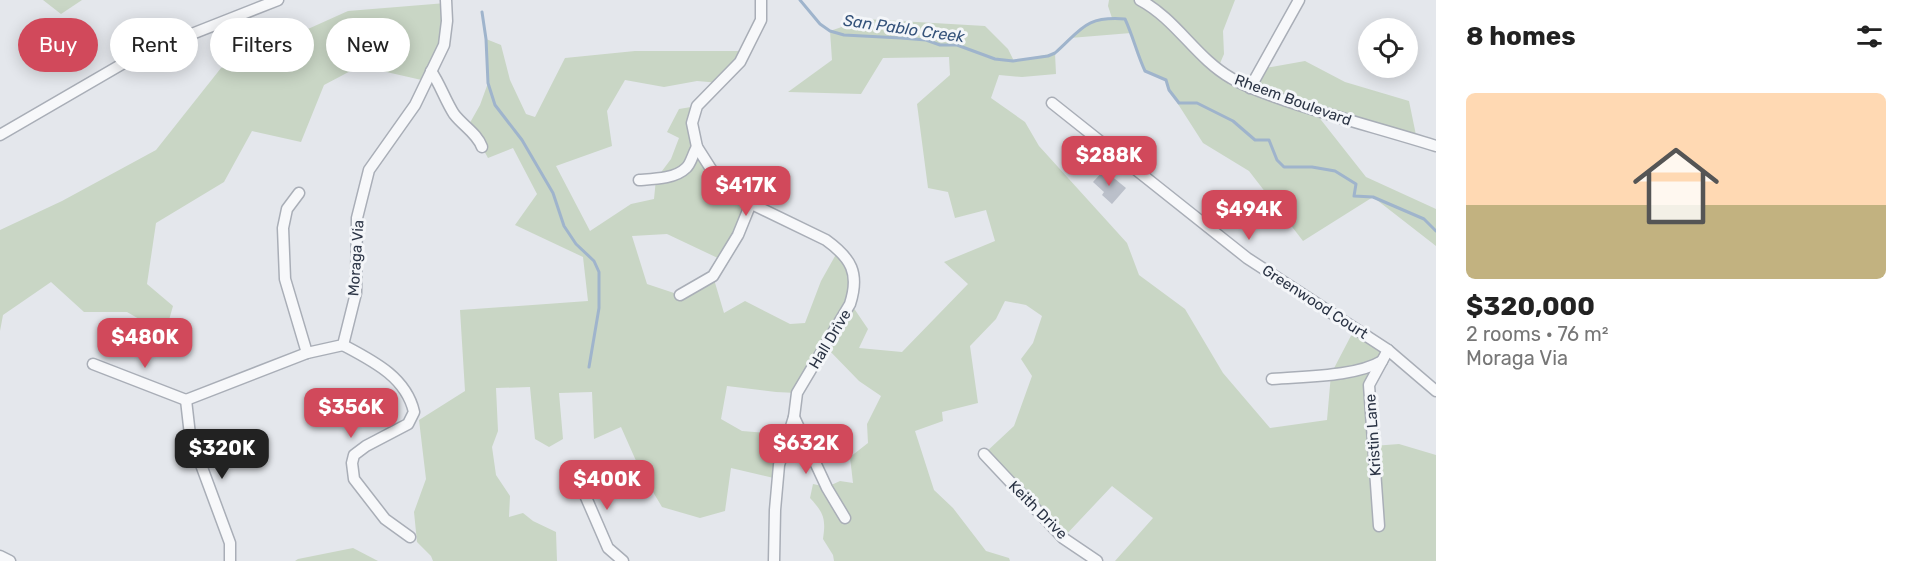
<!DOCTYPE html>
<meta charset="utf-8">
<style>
body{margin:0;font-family:Rubik,sans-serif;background:#f2f2f2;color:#222;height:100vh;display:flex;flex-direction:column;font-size:22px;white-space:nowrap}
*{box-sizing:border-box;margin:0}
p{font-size:20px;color:#767676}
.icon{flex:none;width:33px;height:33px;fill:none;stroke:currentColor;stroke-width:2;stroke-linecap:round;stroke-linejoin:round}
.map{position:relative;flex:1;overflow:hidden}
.side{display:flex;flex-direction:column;background:#fff;width:480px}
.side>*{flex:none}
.hud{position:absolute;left:18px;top:18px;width:570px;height:54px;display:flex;gap:12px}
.tools{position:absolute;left:1358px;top:18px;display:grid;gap:12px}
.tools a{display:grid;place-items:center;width:60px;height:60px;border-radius:50%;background:#fff;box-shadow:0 3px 15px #0003;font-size:30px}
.price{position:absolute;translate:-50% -51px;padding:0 14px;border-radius:12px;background:#d1495b;color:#fff;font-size:20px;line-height:39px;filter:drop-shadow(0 2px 3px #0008)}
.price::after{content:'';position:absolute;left:50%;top:36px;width:18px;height:14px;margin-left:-9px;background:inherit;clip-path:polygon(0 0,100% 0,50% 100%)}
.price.current{background:#222;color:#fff}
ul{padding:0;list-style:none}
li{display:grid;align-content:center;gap:12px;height:318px;padding:0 30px}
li+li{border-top:2px solid #e0e0e0}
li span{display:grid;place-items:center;height:186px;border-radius:9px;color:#555}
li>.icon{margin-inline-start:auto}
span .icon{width:108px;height:108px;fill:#fffc;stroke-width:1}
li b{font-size:26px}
h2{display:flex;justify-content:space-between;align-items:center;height:72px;padding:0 30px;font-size:26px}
.chip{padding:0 21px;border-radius:27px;background:#fff;box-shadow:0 3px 15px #0003;font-size:21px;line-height:54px}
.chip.current{background:#d1495b;color:#fff}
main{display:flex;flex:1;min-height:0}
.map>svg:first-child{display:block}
.green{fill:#c9d6c5}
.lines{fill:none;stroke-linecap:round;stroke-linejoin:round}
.stream{stroke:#9fb4cc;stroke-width:3}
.building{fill:#bbc0ca}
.minor-casing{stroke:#a9aeb7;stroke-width:13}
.minor{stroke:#f7f8fa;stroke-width:10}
.labels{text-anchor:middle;stroke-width:6;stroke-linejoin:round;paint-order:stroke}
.street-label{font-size:15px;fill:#2b3445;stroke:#f4f6f9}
.water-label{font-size:16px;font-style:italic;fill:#34527a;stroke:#f4f6f9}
</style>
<main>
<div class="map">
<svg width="1436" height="561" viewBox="0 0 1436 561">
<rect width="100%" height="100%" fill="#e4e7ec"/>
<g class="green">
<polygon points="43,0 82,0 61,14"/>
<polygon points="1109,0 1235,0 1223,31 1224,54 1218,68 1250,88 1260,69 1305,61 1345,82 1409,101 1417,140 1314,111 1366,177 1436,209 1436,246 1373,197 1303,241 1249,171 1203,143 1169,90 1166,80 1145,71 1138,56 1131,33 1070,38 1088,23 1112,18 1108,6"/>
<polygon points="446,3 447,21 426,81 360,66 324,85 301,142 252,131 224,182 156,223 147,284 173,306 165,334 127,312 84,312 51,282 3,315 0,331 0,230 62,201 156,150 221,68 348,11"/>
<path d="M865,19L985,26L1008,49L1014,61L1055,53L1056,74L1022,77L999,75L991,98L1025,122L1039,146L1127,243L1139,275L1185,309L1223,373L1270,428L1327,420L1331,374L1355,328L1388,350L1369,385L1373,446L1399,444L1436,455V561H1115L1153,518L1112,486L1063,538L984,454L1014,426L1032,376L1021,359L1033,343L1042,316L1026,305L1005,301L996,319L970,346L978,403L942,412L943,421L915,431L934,490L953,508L986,551L1009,558L1010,561H834L833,555L823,539C826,519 824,513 810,498L813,484L827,487L840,481L853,483L850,457L868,443L867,424L881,396L859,381L826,347L797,393L776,392L727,386L721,419L742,431L789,435L778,479L731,468L725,511L700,518L662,507L641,472L621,427L594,439L592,392L559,393L563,439L549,447L535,439L530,387L496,388L498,431L492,447L496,475L510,496L509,517L523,513L533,521L556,532L557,561H433L431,556L417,542L414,512L426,479L419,420L465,391L460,310L588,301L583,257L515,225L537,194L513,148L488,158L482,147L467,128L480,105L488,83L486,39L501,45L510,80L526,114L535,117L565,58L635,51H745L720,83L697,81L664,87L625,80L607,111L612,146L556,166L590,231L631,204L654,199L656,179L671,159L679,138L667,132L679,109L697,106V147L725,191L751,203L722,260L667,234L632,236L647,284L680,295L713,276L724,313L745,301L790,324L805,323L821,281L839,249L849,259L851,304L868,329L859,348L902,352L968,284L944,262L995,241L986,210L955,218L948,192L928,188L917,104L950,75L949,57L883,58L861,94L788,92L832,60L830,31Z"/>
<polygon points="353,548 378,561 295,561 298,559"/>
</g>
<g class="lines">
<g class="stream">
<path d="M800,0L820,24L830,31L844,35L901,38L926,40L940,45H957L995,59L1013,61L1048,56L1055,53C1082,29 1085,16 1125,19C1133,36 1137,54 1145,71L1166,80L1169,90L1179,103H1197L1233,121L1255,140H1269L1277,160L1284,167H1312L1335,171L1356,184L1354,196L1373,197L1424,219L1436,231"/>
<polyline points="482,12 486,39 488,83 495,105 522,140 553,193 564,226 576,244 594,261 599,272 599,308 589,367"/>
</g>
</g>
<polygon class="building" points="1104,170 1126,188 1112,204 1102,195 1104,192 1093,182"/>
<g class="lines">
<defs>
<g id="minor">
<path d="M761,0V20L740,62L697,106L692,123L697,147L725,191L826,240C851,258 860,273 850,304L797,393L794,417L779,465L775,510L774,561"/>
<path d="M1140,0C1176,19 1196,58 1231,78C1249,89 1270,95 1290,102C1338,118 1388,131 1436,146"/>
<path d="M431,71C440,84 445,100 454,114C463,126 477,133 482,147"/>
<polyline points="1250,88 1299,0"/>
<polyline points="1052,103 1247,258 1388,350 1436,391"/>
<polyline points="0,135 136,56 278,0"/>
<path d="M639,180C653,179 675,179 686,168C691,164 693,153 697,147"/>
<polyline points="299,193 287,209 283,228 285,279 307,353"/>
<polyline points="680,295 713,276 738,235 751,203"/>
<path d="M343,345C373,361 406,377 414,412L408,424L366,446L354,455L352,463L354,479L385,519L410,537"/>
<polyline points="93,364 186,400"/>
<path d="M1272,379C1304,376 1355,377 1382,361"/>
<polyline points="186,400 307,353 343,345 356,293 357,218 369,170 415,105 444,45 447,21 446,0"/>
<polyline points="186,400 190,435 230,543 230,561"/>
<polyline points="794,417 827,488 845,518"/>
<polyline points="984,454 1063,538 1097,561"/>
<polyline points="575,472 608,548 623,561"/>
<polyline points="1379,526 1369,385 1388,350"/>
<polyline points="0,556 10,561"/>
</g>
</defs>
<use href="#minor" class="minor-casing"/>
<use href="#minor" class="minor"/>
</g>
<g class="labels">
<g class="street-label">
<text transform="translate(1293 100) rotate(20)" y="5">Rheem Boulevard</text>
<text transform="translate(356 258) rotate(-86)" y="5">Moraga Via</text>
<text transform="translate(1315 302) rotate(33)" y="5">Greenwood Court</text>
<text transform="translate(830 339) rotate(-59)" y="5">Hall Drive</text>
<text transform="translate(1373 435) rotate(-94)" y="5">Kristin Lane</text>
<text transform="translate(1038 510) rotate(45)" y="5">Keith Drive</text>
</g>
<g class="water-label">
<text transform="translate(904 28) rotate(8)" y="6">San Pablo Creek</text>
</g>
</g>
</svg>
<div class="tools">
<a><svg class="icon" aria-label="locate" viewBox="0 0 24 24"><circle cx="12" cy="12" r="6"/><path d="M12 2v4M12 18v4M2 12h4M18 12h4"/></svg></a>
</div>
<b class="price" style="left:1109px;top:187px">$288K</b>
<b class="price" style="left:746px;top:217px">$417K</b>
<b class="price" style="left:1249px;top:241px">$494K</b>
<b class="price" style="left:145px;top:369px">$480K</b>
<b class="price" style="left:351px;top:439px">$356K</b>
<b class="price" style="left:806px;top:475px">$632K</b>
<b class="price current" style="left:222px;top:480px">$320K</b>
<b class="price" style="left:607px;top:511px">$400K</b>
<div class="hud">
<a class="chip current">Buy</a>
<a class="chip">Rent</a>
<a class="chip">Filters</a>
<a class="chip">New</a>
</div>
</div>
<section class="side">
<h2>8 homes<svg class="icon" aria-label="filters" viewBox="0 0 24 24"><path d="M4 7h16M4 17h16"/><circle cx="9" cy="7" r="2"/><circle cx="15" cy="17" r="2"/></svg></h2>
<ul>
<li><span style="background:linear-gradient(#ffd9b3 60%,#c2b280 0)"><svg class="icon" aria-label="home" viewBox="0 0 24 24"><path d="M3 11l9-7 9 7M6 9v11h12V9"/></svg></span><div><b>$320,000</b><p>2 rooms · 76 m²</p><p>Moraga Via</p></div></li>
</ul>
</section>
</main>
